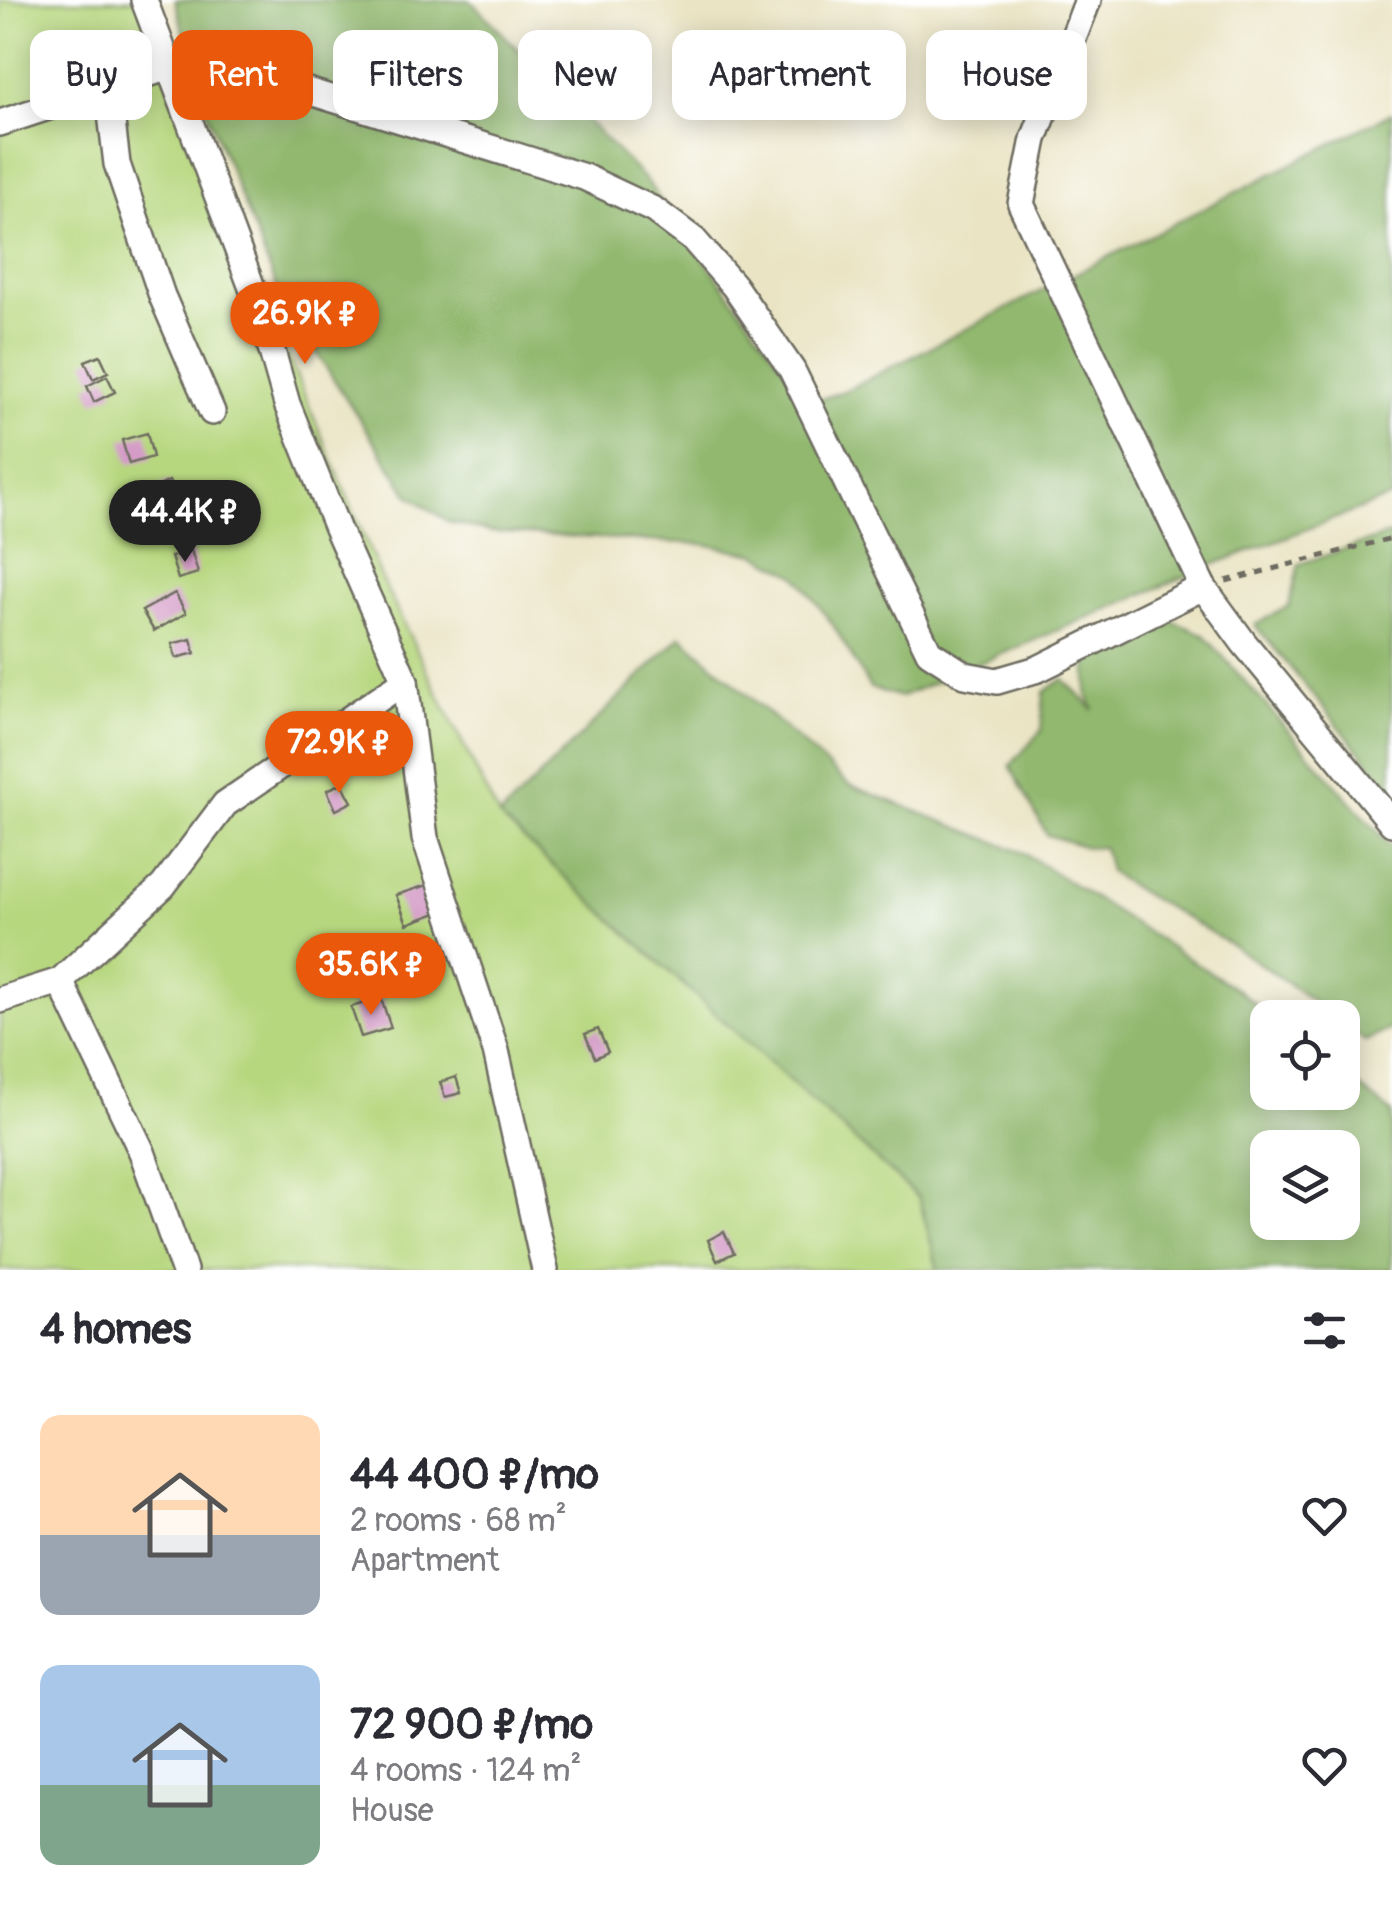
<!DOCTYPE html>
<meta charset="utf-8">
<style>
body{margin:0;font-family:Pangolin,sans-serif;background:#f7f7f7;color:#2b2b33;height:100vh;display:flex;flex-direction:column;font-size:38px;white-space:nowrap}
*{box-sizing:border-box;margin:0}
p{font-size:32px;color:#7c7c81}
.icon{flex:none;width:55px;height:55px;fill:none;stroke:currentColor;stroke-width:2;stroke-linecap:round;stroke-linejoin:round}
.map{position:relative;height:1270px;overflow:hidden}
.drawer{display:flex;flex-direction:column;background:#fff;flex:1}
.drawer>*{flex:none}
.top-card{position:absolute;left:30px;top:30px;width:1332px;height:90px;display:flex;gap:20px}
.buttons{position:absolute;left:1250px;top:1000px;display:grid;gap:20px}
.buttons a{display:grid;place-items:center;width:110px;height:110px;border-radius:20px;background:#fff;box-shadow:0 5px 25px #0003;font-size:50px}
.price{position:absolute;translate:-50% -85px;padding:0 22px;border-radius:35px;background:#ea580c;color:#fff;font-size:32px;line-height:65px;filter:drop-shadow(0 2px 5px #0008)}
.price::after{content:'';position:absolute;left:50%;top:60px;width:30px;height:22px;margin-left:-15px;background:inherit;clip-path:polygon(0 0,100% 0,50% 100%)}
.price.active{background:#222;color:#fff}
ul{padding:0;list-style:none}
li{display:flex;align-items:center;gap:30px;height:250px;padding:0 40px}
li span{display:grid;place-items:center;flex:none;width:280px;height:200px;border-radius:20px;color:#555}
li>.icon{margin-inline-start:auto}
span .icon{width:120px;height:120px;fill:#fffc;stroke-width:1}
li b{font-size:42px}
h2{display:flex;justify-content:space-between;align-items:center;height:120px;padding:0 40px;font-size:42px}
.pill{padding:0 35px;border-radius:20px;background:#fff;box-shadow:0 5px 25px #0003;font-size:35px;line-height:90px}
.pill.active{background:#ea580c;color:#fff}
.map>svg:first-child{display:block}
.green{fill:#b7d77f;stroke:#718155;stroke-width:2.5}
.forest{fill:#91b86e;stroke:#5e724c;stroke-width:2.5;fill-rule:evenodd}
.building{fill:#d49cc7}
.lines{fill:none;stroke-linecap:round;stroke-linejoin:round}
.minor-casing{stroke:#6e6c61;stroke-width:30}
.path{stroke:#6e6c61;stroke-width:5;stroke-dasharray:8 8;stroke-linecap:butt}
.minor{stroke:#fff;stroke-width:25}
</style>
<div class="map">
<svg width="1392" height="1270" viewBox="0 0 1392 1270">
<rect width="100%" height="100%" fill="#fff"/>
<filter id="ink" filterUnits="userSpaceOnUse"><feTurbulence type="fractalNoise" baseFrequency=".01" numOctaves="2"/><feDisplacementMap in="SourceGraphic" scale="20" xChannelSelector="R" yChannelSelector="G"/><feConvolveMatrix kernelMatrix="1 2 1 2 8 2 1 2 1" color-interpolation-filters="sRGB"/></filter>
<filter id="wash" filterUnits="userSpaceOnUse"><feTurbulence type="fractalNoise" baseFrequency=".0048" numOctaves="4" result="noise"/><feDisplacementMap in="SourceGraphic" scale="40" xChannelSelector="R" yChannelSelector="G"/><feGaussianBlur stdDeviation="2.25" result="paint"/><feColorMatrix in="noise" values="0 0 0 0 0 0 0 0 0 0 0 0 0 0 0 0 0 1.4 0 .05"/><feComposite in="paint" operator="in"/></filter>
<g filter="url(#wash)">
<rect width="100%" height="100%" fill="#eae4c4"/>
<polygon class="green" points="0,0 138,0 384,584 499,817 920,1199 938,1270 0,1270"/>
<g class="forest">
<polygon points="175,0 470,0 648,183 810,403 844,391 1392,113 1392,497 1207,567 900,697 870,688 835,628 797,576 756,554 703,544 491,532 449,522 409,495 282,300 201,97"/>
<polygon points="1392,534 1392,790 1255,625 1289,606 1299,564"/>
<path d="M1167,619L1203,634L1392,848V1028L1365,1041L1343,1024L1342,1018L1334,1017C1294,987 1253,958 1210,932C1176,911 1140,895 1109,871L1103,847L1089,848L1047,835L1010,766L1041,731L1044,692L1063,679L1094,710L1087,693V659L1112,641H1127Z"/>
<path d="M681,636L849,785L1024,853L1239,991L1272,1017L1268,1018V1092H1342L1343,1074L1392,1113V1270H938L919,1198L499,817ZM1268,1148H1342V1222H1268Z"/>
</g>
<g id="blocks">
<g class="building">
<polygon points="100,355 108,372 93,379 85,361"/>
<polygon points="107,376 115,392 94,402 87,386"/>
<polygon points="147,433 153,457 129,464 122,440"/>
<polygon points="169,481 184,507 164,517 150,491"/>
<polygon points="191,550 198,573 178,579 171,557"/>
<polygon points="175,593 186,613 154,631 142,611"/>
<polygon points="191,639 195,653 176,658 172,644"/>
<polygon points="342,783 352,802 336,810 327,790"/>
<polygon points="427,885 437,913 407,924 396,895"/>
<polygon points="381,998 391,1028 361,1037 351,1007"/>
<polygon points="598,1029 608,1052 595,1058 585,1034"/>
<polygon points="456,1077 461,1093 445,1097 440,1082"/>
<polygon points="724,1232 734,1253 717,1261 708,1240"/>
</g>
</g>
</g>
<g filter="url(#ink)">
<use href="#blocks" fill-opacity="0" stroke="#6e6c61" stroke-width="2.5"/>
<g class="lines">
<defs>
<g id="minor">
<polyline points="144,0 260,309 287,404 337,528 405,681 425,838 496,1051 545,1270"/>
<polyline points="1088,0 1034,139 1021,204 1203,587 1244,643 1392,823"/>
<polyline points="108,88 117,164 162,296 212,412"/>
<polyline points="0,123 169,67 214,62 584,177 654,210 694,240 734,286 792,370 929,652 965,675 997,681 1038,669 1203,587"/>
<polyline points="60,981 142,1152 184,1270"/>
<polyline points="0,1000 60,981 163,886 225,804 405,681"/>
</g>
</defs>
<use href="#minor" class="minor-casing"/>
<polyline class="path" points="1226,581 1392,538"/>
<use href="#minor" class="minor"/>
</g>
</g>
</svg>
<div class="buttons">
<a><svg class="icon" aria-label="locate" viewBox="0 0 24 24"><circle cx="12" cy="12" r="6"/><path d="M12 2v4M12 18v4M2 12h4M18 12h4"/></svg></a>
<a><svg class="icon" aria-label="layers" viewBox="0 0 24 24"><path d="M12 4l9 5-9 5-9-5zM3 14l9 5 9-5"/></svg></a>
</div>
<b class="price" style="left:305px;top:367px">26.9K ₽</b>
<b class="price active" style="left:185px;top:565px">44.4K ₽</b>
<b class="price" style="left:339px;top:796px">72.9K ₽</b>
<b class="price" style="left:371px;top:1018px">35.6K ₽</b>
<div class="top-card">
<a class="pill">Buy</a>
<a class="pill active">Rent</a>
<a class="pill">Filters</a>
<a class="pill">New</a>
<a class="pill">Apartment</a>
<a class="pill">House</a>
</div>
</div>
<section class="drawer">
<h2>4 homes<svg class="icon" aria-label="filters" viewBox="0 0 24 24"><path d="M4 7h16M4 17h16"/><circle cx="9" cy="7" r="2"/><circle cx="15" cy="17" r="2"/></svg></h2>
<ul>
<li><span style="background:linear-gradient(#ffd9b3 60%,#9aa5b1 0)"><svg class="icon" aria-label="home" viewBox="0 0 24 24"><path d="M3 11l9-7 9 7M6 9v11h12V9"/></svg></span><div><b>44 400 ₽/mo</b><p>2 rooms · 68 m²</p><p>Apartment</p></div><svg class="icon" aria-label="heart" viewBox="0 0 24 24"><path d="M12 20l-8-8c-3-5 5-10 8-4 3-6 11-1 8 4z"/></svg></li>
<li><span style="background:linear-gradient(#a9c7e8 60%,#7fa58c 0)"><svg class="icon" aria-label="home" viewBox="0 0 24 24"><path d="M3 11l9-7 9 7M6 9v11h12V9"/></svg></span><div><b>72 900 ₽/mo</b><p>4 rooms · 124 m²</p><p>House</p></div><svg class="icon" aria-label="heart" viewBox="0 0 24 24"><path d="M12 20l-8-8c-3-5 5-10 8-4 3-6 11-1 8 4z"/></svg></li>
</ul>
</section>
